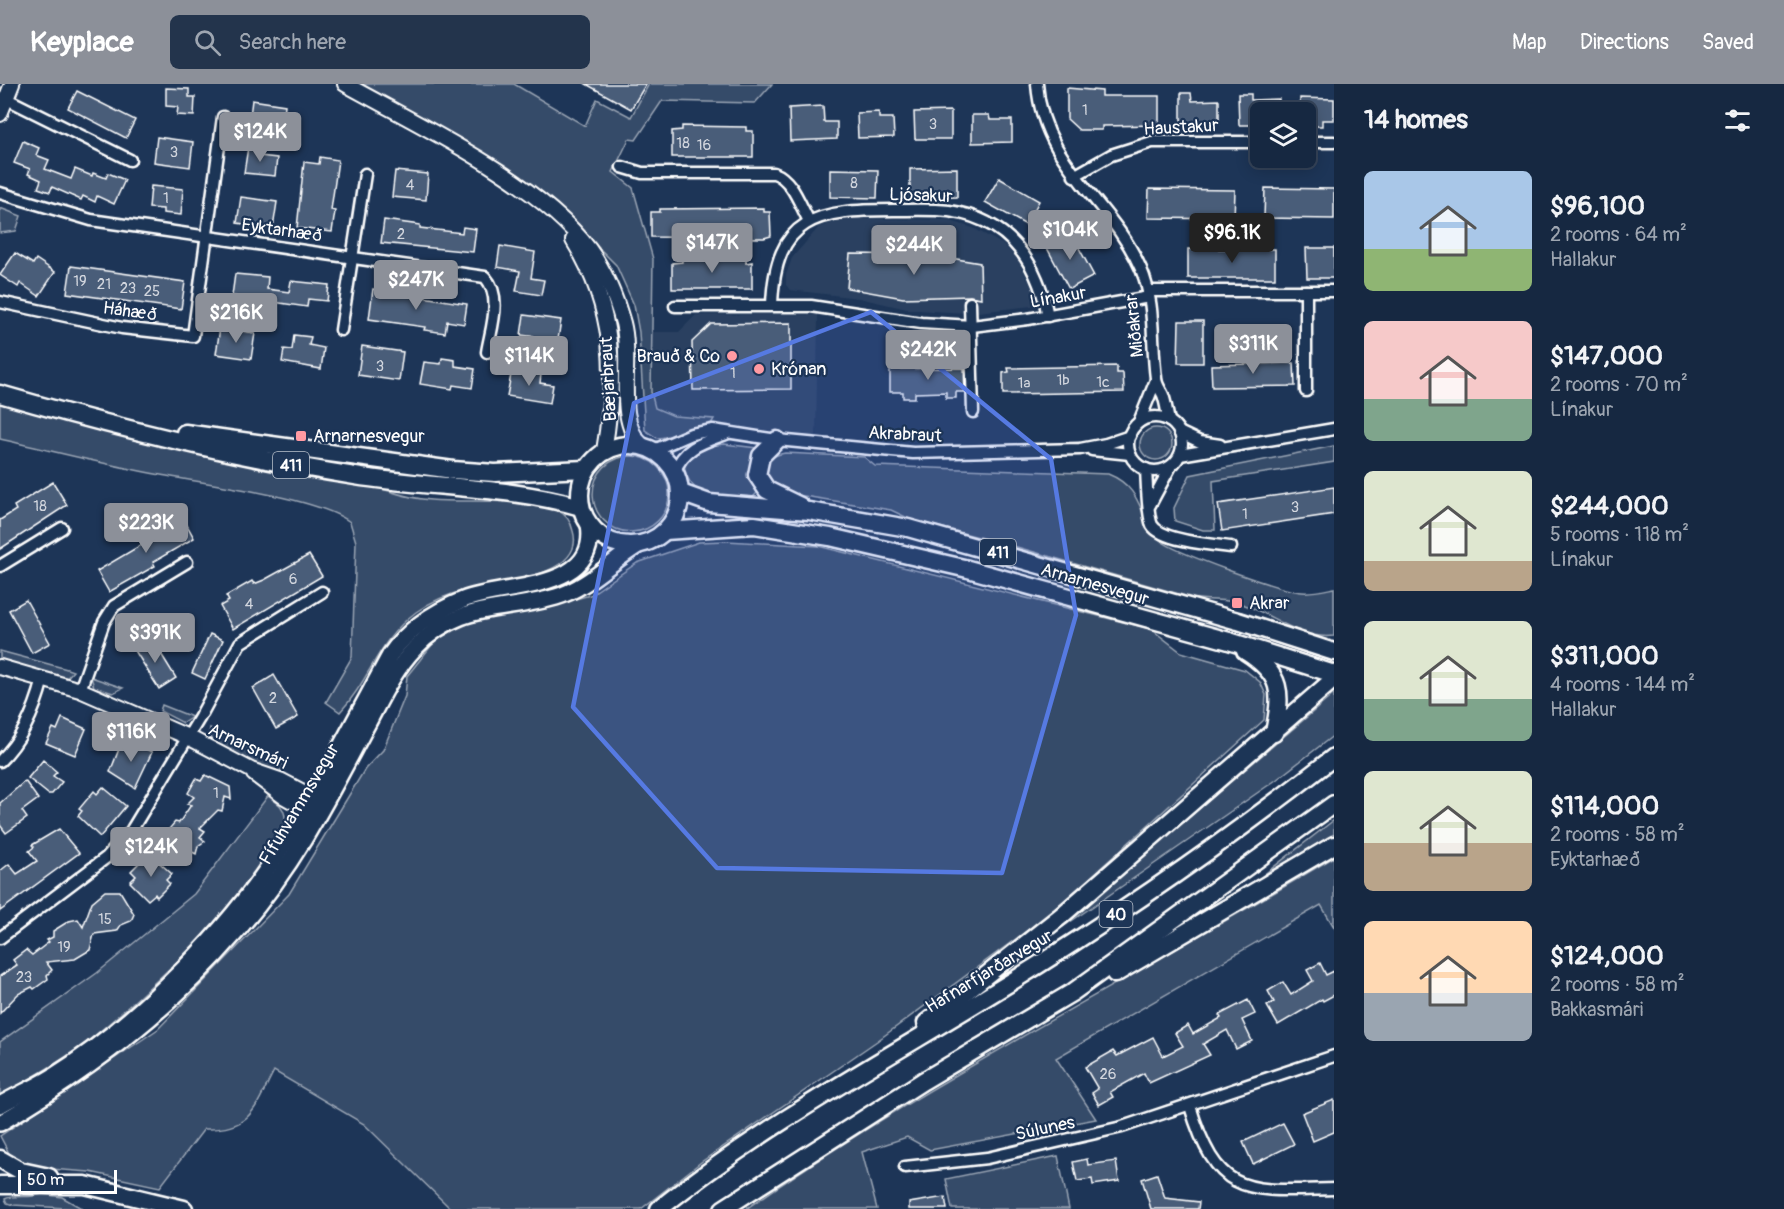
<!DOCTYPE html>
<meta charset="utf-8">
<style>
body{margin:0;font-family:Pangolin,sans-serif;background:#23344c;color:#f1f3f6;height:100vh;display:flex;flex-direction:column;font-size:22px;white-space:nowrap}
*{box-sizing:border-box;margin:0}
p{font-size:20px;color:#9ea6b1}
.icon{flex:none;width:33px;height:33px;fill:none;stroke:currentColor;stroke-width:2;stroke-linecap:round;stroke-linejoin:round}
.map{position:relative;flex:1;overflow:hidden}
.drawer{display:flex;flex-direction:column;background:#162841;width:450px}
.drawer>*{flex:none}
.controls{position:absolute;left:1250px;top:18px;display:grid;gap:12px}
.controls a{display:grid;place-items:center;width:66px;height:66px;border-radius:9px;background:#162841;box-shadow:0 3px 15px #0003,0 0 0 2px #35445a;font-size:30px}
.scale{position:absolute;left:18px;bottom:15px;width:99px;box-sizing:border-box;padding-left:6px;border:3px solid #fff;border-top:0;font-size:16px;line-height:21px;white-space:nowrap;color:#fff;-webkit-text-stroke:4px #1d3557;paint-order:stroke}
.price{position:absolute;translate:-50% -51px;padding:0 14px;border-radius:6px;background:#8c9099;color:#fff;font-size:20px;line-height:39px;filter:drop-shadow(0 2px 3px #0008)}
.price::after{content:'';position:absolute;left:50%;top:36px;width:18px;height:14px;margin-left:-9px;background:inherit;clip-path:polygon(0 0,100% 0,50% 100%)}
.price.current{background:#222;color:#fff}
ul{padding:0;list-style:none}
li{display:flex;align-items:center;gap:18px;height:150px;padding:0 30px}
li span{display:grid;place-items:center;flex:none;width:168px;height:120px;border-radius:9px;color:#555}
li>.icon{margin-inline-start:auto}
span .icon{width:72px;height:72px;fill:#fffc;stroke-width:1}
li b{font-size:26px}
h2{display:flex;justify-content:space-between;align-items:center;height:72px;padding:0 30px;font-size:26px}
header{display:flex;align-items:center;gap:36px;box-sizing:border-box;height:84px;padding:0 30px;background:#8c9099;color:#fff}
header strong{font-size:28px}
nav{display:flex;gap:33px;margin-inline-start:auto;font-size:21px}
.search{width:420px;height:54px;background:#23344c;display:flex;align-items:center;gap:15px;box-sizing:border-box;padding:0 21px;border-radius:9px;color:#9ea6b1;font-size:22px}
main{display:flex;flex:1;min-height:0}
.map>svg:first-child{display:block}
.built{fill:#2a4161}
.green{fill:#364b69;stroke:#9aa5b4;stroke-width:1.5}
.building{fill:#4a5d79;stroke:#fff;stroke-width:1.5}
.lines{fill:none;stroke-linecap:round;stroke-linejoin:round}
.minor-casing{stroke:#fff;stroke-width:15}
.tertiary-casing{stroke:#fff;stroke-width:18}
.secondary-casing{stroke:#fff;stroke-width:20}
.primary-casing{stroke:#fff;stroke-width:21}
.minor{stroke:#1d3557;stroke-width:10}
.tertiary{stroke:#1d3557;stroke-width:14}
.secondary{stroke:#1d3557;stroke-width:15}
.primary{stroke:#1d3557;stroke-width:16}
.marked{fill:#567ae2;fill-opacity:0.2;stroke:#567ae2;stroke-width:4.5;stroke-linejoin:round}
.poi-dot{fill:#ff9aa2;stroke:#1d3557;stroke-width:2}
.labels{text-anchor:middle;stroke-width:4.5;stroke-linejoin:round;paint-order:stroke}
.number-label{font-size:15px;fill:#d2d6de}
.shield{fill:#1d3557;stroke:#bbc2cd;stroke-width:1.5}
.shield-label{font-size:16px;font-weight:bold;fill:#fff}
.street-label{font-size:18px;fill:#fff;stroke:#1d3557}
.poi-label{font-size:18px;fill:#fff;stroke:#1d3557;text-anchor:start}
</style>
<header>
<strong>Keyplace</strong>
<div class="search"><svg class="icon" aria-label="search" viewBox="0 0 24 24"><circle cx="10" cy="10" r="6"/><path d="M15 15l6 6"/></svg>Search here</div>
<nav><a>Map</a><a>Directions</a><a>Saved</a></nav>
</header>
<main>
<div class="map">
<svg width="1334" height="1125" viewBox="0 0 1334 1125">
<rect width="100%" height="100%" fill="#1d3557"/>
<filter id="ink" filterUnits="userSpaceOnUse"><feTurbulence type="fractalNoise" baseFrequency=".0167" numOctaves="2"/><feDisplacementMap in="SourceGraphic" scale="12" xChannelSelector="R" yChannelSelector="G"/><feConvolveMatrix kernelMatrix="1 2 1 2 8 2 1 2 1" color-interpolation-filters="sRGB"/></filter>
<g filter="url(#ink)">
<g class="built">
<polygon points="846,134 947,136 973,144 1002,160 1017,174 1031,202 1035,213 1032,222 969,229 932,227 907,225 859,214 790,206 786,201 786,191 792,174 819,143"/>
<polygon points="781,230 818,231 816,352 711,340 714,335 674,332 655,324 651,308 653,248 679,248 696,231"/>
</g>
<g class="green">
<path d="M356,0H514L585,42L597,15L631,33L649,0H772L755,19L662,17L636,56L629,55L613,88L633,104L653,175L651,308L655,324L674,332L714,335L711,340C692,342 676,353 657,354L645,346L639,248L634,221L616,181L564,129Z"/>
<polygon points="0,124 21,132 16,147 0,149"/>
<path d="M0,316L369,401C390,407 410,415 431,416C464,419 529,413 557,426C566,430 571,438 573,447C587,493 494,499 466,506C449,510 430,518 416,528C376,558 371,595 340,628L326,618L352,573L356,458L350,438C316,413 207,400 161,391C107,381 53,367 0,355Z"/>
<circle cx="1156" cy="360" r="16"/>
<path d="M724,360L757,364C756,384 742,384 757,409L753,413C738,412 719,415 705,410C690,404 676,382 692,369C701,362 714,362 724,360Z"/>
<polygon points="1334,362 1334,378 1213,397 1215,446 1203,446 1175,437 1174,424 1190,391"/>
<path d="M785,369L864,373L875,382L1108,390C1146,405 1138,438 1160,456C1173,468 1284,508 1302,508C1312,509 1324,506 1334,504V552C1297,556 1273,529 1239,519C1228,515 1207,517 1193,514L1010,461L912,436L891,426L785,409L764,394C767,378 768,372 785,369Z"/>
<circle cx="631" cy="410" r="38"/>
<path d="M726,457L818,462L1151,545L1181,568L1245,586L1260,598L1266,611L1264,636L1051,829L877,957L701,1078L641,1125H451L364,1040L274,987C255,1023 252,1047 204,1045L160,1103L90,1088L36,1084L21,1079L11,1073L0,1052L158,945L289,810L365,685L383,666L405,612L407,592L440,551L470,534L561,519L590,511L637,479L699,458Z"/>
<polygon points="0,567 67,585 73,587 66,595 0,576"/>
<polygon points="91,593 123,604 113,609 94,603"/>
<polygon points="1334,610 1334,651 1276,696 1047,854"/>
<polygon points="162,621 192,633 183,639 160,627"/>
<polygon points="210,644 284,682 278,691 248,679 212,658 209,650"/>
<path d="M268,712C276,718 283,721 285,732C293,778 130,923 93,953C64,976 31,994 0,1012V958L97,889L194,810Z"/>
<polygon points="1334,736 1334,751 1262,792"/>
<path d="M1334,773V843L1321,821L1056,974L1096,1035L930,1066L907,1053L862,1068L877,1125H746C934,993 1138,892 1334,773Z"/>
<polygon points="1058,1072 1069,1125 952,1125 946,1095"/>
<path d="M42,1110L62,1113L83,1125L13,1121L7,1119L5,1115C13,1110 30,1115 42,1110Z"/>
</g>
<g class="building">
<polygon points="586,0 646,0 631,25"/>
<polygon points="166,4 189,5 189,13 195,13 194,32 177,31 178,23 166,22"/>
<polygon points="1067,4 1102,7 1102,12 1159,12 1159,41 1102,42 1102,46 1079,46 1067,35"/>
<polygon points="77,7 135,36 126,54 68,24"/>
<polygon points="1181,9 1191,9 1192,17 1219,16 1219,39 1181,40"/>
<polygon points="1238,10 1251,10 1251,16 1279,15 1279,28 1260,28 1260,41 1239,41"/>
<polygon points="1300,14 1334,15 1334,36 1322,36 1322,42 1305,42 1305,28 1300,28"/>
<polygon points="252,16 285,21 284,30 290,30 288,48 256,44 258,33 250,32"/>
<polygon points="823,22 824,38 837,38 837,55 790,57 789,24"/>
<polygon points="951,27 951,55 915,55 914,28"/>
<polygon points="879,28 879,34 893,34 894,53 858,54 857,29"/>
<polygon points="972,31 989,31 990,36 1012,36 1012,58 972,59"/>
<polygon points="682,42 746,43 746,47 753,47 753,73 672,73 672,47 682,46"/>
<polygon points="157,53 193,58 190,83 154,78"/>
<polygon points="23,57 39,64 36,71 49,76 45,85 71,95 75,85 92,92 93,89 106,94 108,89 125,96 114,120 97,112 95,118 83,112 81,116 52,103 50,108 38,104 41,96 28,90 30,85 14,79"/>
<polygon points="248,63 261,65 260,72 277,74 275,92 244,89"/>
<polygon points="320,73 338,76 331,126 335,127 332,148 297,144 304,78 319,80"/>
<polygon points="957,84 957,113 910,114 910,85"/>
<polygon points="830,85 878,86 877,114 830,113"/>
<polygon points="395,87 428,90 426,116 392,113"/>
<polygon points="999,94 1039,117 1026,141 985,118"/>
<polygon points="151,102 183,105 181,131 163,129 163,125 149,124"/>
<polygon points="1265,104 1334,105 1334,135 1264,134"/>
<polygon points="1149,105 1235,106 1234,135 1148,134"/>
<polygon points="241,113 277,118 273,144 237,139"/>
<polygon points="764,124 764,128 770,128 771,152 764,154 651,153 651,128 660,128 660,125"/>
<polygon points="384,136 420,141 420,144 462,149 463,143 476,145 473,168 381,159"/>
<polygon points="1071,149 1094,192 1069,205 1046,162"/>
<polygon points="500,162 535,168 531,194 544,196 541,211 516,207 520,187 497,183"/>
<polygon points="1306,164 1334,164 1334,194 1307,194"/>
<rect x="1188" y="165" width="87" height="29"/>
<polygon points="15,169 33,180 36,175 55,188 39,212 20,199 18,203 0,191"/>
<polygon points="850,170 933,171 980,179 981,214 970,212 903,214 847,204"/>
<polygon points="746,174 746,179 752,178 752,205 672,205 672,179 682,178 682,175"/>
<polygon points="71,182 185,198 181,225 67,209"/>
<polygon points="235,190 268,193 267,205 289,208 291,197 329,201 327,217 308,215 307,223 232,212"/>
<polygon points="373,205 467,220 464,240 447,237 445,249 424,246 425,243 369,235"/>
<polygon points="524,231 561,236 557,262 535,259 536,253 521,251"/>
<polygon points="1179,237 1203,237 1203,279 1178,279"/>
<polygon points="791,239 791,305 693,306 692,258 711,240"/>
<polygon points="220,244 255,249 251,275 216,270"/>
<polygon points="294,251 311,253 309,261 324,264 321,285 282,278 284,265 292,266"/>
<polygon points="362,262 403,268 399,297 358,291"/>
<polygon points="442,274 455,276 455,282 475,285 472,304 453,301 452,305 420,300 424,278 441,280"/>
<polygon points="1294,279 1295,302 1212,303 1211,281"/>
<polygon points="1117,282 1117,289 1123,289 1124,308 1003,310 1003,289 1009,288 1008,284"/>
<polygon points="964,284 965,308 956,308 956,314 946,314 946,308 915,309 915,314 903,314 903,308 890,308 890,285"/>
<polygon points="512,285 541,290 540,299 553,301 550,319 507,312"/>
<polygon points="53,398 67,421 0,465 0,436 16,426 14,422"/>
<polygon points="1334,403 1334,430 1222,447 1218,420"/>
<polygon points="182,432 194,454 153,478 155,482 109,508 97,487 143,460 141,456"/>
<polygon points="309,471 322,492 233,545 220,522 229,517 226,512 252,497 254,500 264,496"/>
<polygon points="26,516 50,559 32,569 9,526"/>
<polygon points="210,550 223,556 205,595 192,589"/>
<polygon points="152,555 176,594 159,605 134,565"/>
<polygon points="274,591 298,633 276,645 253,604"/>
<polygon points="62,634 86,645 75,671 46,659 53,644 57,646"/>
<polygon points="127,656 152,668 135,704 110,688 121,660 124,662"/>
<polygon points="43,676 57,688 53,692 62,698 52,710 48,710 28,694"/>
<polygon points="205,691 230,703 231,715 225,713 222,727 218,726 200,744 205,747 200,753 205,757 198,762 196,770 192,768 186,774 165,761 169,754 164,751 175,738 179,739 191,721 187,720 194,713 188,709 196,695 201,697"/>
<polygon points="25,697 38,715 22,727 27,734 6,749 0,741 0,719"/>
<polygon points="103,703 126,722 100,753 78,732 82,727 79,725 94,707 97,710"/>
<polygon points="59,745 79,769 0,827 0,787 9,780 17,790 37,777 29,767 34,763 32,761"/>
<polygon points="152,772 172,790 166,796 170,800 157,813 155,810 148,816 130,798 136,792 131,787 144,774 147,777"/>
<polygon points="105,807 120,807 134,830 131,837 121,841 117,847 94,850 90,866 75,875 46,878 52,886 47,891 48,895 34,905 32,903 18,910 0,929 0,892 17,881 13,876 26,866 32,871 49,858 47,856 53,853 53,847 69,837 78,835 83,843 92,818"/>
<polygon points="1320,879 1326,891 1334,887 1334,911 1323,917 1322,915 1278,941 1267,922 1274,918 1268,907 1283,898 1291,911 1313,897 1307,886"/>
<polygon points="1248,916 1255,930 1242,936 1252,957 1236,965 1227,946 1203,960 1210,971 1149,999 1144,989 1110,1008 1113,1013 1099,1021 1092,1009 1098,1005 1085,983 1113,967 1117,972 1153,953 1163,972 1183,962 1175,949 1188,941 1193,950 1221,934 1219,931"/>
<polygon points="1334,1016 1334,1048 1313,1057 1302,1029"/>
<polygon points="1283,1039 1294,1060 1253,1080 1243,1058"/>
<polygon points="1087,1075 1088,1081 1116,1077 1119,1097 1093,1101 1092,1095 1077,1097 1073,1078"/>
<polygon points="1157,1090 1165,1114 1199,1118 1198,1125 1151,1125 1142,1095"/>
<polygon points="945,1113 947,1125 909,1125 909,1119"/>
</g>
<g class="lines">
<defs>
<g id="minor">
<path d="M1037,0C1043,82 1111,116 1141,185C1156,220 1151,257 1156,294C1156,300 1160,305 1163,311C1166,319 1167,329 1169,337"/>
<polyline points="7,15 130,76"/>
<polyline points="1305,58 1334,58"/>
<path d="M622,83L642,89H774C792,95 800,121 809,137"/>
<polyline points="1074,92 1111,71 1152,58 1260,58"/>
<path d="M0,109L91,136L485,193C503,213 491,244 487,268"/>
<polyline points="1148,207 1334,207"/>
<polyline points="1306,207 1306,307"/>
<polyline points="0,218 122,244 193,252 223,33"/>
<polyline points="970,219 973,328"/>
<path d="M772,221C775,132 818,126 894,126C912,126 931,125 949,127C1008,135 1037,177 1048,232"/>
<polyline points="675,222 811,222 921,239 972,242 1028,235 1149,213"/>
<polyline points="341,246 365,90"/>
<circle cx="1155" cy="360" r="27"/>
<polyline points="1139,338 1156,296"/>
<polyline points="1179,348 1200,358 1220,361"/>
<polyline points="654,366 691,350 713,346 777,356 913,369 1080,365 1106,360 1130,352"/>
<polyline points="1092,366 1130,370"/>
<polyline points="1180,371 1334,345"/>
<path d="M1146,385C1147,399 1147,430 1152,441C1161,457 1214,461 1231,463"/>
<path d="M675,387C684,363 704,358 726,350"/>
<polyline points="1150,421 1171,382"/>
<polyline points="0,482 62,444"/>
<polyline points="80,606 104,538 114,522 187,478"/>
<path d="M0,677C23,655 35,626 43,595"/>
<polyline points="0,854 107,773 131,747 200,633 240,559 322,508"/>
<path d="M1190,1022C1218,1115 1248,1107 1334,1105"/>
<polyline points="905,1083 987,1074 1122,1043 1334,972"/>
</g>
<g id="tertiary">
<path d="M345,0C420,42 538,97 589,165C605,187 616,214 623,239C633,277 614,336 642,361"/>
<polyline points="0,30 12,0"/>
<path d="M573,156C615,224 617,291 604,367"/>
<polyline points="0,583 80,606 188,653 251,686 280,696 320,717"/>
<polyline points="254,690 283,712 313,729"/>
</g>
<g id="secondary">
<path d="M0,1021C17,1011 36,1003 52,993C128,946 214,861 265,788C313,720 350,644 390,571C408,545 433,528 463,516C506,499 600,508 589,440"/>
<path d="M0,1039C123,967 229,878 304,755C325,720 344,684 363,648C379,619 392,588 415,564C460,517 501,529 556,513C589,503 611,477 640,460"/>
</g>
<g id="primary">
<path d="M0,310C117,344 235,373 355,392C431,404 507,402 581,423"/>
<polyline points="185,349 453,386 495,389 586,385"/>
<polyline points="777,356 761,372 757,391 767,406 800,422"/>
<circle cx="630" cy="411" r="50"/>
<polyline points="681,409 709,419 809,427 908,444 1238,537 1334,568"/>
<polyline points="665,447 754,441 830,453 968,485 1229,557 1334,590"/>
<path d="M1245,567C1283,591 1282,608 1274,649"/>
<polyline points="1115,890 1334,761"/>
<polyline points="926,939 1061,832 1334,595"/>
<polyline points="0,1075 21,1087 49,1093"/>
<polyline points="0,1101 85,1101 184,1125"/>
<path d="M659,1125C764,1041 884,976 998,906C1114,835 1227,757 1334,673"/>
<polyline points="723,1125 923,997 1073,908 1334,720"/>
</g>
</defs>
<use href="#minor" class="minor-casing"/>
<use href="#tertiary" class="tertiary-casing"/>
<use href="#secondary" class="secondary-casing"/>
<use href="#primary" class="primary-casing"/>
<use href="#minor" class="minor"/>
<use href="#tertiary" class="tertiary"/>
<use href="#secondary" class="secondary"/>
<use href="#primary" class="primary"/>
</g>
</g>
<path class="marked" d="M871,228L1051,375L1076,531L1002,789L717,784L573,623L634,319Z"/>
<g class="poi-dot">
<circle cx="732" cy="272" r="6"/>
<circle cx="759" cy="285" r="6"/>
<rect x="295" y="346" width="12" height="12" rx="3"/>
<rect x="1231" y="513" width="12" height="12" rx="3"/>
</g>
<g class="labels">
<g class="number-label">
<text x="1085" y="31">1</text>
<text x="933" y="45">3</text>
<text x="683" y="64">18</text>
<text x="704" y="66">16</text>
<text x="174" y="73">3</text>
<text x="854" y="104">8</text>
<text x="410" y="106">4</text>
<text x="166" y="119">1</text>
<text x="401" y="155">2</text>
<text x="80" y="202">19</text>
<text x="104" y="205">21</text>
<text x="128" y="209">23</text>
<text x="152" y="212">25</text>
<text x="380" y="287">3</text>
<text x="733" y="294">1</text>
<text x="1063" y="301">1b</text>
<text x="1103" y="303">1c</text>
<text x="1024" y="304">1a</text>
<text x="40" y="427">18</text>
<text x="1295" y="428">3</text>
<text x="1245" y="435">1</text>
<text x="293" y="500">6</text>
<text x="249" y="525">4</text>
<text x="273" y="619">2</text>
<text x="216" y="714">1</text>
<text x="105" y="840">15</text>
<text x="64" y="868">19</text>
<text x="24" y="898">23</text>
<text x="1108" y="995">26</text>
</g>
<g class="shield">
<rect x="273" y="368" width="36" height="26" rx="4.5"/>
<rect x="980" y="455" width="36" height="26" rx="4.5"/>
<rect x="1099.5" y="817" width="33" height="26" rx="4.5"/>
</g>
<g class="shield-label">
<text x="291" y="387">411</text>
<text x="998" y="474">411</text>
<text x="1116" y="836">40</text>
</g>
<g class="street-label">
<text transform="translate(1181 43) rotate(-3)" y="6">Haustakur</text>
<text transform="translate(921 111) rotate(2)" y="6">Ljósakur</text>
<text transform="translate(282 146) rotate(8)" y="6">Eyktarhæð</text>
<text transform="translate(1058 213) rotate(-10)" y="6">Línakur</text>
<text transform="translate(130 227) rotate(8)" y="6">Háhæð</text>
<text transform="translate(1134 242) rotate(-96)" y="6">Miðakrar</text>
<text transform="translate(608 295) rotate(-93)" y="6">Bæjarbraut</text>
<text transform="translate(905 350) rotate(3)" y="6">Akrabraut</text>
<text transform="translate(1095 500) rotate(16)" y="6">Arnarnesvegur</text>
<text transform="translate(248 662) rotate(25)" y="6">Arnarsmári</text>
<text transform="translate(299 720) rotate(-59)" y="6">Fífuhvammsvegur</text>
<text transform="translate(989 887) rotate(-31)" y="6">Hafnarfjarðarvegur</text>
<text transform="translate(1045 1044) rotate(-12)" y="6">Súlunes</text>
</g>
<g class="poi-label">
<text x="720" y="278" text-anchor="end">Brauð &amp; Co</text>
<text x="771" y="291">Krónan</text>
<text x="313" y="358">Arnarnesvegur</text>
<text x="1249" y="525">Akrar</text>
</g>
</g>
</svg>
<div class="controls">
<a><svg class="icon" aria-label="layers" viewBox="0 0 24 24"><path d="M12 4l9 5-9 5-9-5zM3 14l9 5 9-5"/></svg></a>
</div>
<div class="scale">50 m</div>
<b class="price" style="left:260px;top:79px">$124K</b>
<b class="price" style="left:1070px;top:177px">$104K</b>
<b class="price current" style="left:1232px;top:180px">$96.1K</b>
<b class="price" style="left:712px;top:190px">$147K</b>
<b class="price" style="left:914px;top:192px">$244K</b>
<b class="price" style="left:416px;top:227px">$247K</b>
<b class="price" style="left:236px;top:260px">$216K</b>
<b class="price" style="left:1253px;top:291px">$311K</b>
<b class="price" style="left:928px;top:297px">$242K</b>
<b class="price" style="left:529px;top:303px">$114K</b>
<b class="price" style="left:146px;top:470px">$223K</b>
<b class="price" style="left:155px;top:580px">$391K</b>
<b class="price" style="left:131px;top:679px">$116K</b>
<b class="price" style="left:151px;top:794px">$124K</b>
</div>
<section class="drawer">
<h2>14 homes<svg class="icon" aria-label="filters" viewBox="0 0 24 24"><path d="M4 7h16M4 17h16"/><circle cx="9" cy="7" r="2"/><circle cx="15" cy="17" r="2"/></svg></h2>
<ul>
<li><span style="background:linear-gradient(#a9c7e8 65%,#8fb573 0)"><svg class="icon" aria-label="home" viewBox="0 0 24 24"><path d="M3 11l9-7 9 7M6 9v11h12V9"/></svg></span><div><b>$96,100</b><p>2 rooms · 64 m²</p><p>Hallakur</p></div></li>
<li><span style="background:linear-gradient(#f6c9c9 65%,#7fa58c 0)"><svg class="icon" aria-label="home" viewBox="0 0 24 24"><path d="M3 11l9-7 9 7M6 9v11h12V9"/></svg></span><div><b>$147,000</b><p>2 rooms · 70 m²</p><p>Línakur</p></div></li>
<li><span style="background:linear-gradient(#dfe7d0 75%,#b9a48a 0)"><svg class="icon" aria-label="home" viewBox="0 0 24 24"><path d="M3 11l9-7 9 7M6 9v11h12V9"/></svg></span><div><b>$244,000</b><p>5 rooms · 118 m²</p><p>Línakur</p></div></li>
<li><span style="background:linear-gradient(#dfe7d0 65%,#7fa58c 0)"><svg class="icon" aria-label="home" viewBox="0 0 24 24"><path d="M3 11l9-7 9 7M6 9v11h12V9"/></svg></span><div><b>$311,000</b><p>4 rooms · 144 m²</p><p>Hallakur</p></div></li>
<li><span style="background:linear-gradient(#dfe7d0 60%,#b9a48a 0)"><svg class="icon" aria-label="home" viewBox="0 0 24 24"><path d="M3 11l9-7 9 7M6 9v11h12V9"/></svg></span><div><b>$114,000</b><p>2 rooms · 58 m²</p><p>Eyktarhæð</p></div></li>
<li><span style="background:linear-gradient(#ffd9b3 60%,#9aa5b1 0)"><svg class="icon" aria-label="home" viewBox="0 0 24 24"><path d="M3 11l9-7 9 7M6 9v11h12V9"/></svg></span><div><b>$124,000</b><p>2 rooms · 58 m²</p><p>Bakkasmári</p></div></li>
</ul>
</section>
</main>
